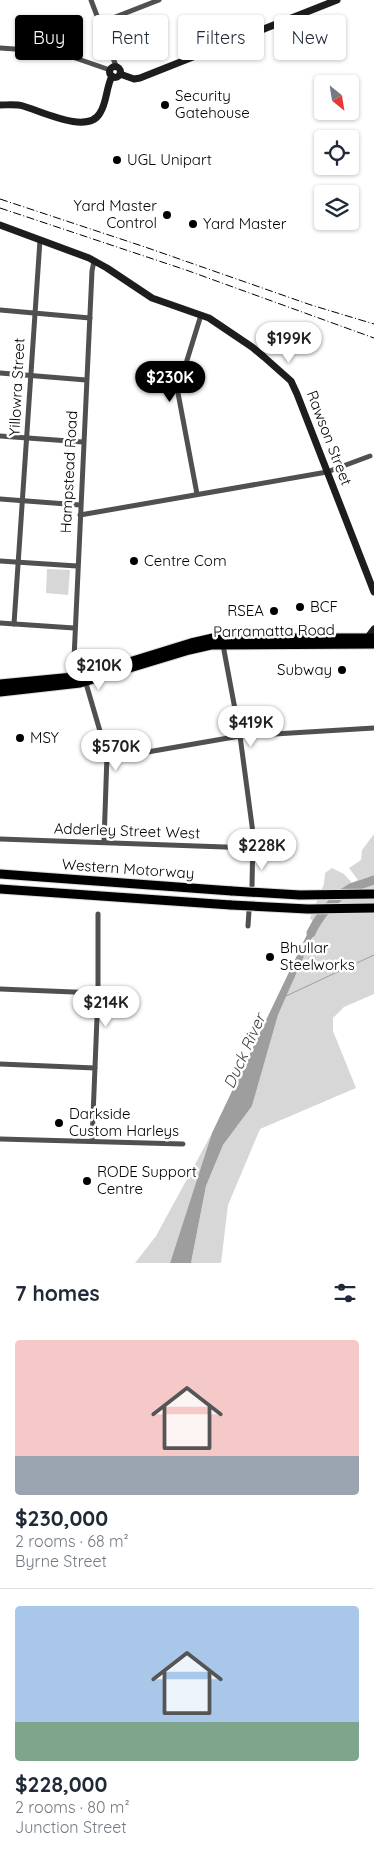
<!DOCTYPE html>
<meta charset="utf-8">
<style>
body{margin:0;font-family:Quicksand,sans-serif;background:#f2f2f3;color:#1f2937;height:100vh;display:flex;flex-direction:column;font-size:19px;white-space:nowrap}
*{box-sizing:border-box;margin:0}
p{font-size:16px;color:#747a83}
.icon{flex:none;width:28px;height:28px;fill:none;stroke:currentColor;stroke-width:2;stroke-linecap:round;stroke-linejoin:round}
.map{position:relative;height:1263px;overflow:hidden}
.side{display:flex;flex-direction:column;background:#fff;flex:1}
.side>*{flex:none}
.banner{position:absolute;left:15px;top:15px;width:345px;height:45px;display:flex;gap:10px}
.needle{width:32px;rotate:150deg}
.fabs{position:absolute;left:314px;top:75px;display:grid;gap:10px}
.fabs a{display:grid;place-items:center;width:45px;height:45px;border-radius:5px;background:#fff;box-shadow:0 1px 4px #0004;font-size:25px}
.price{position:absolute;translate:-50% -42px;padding:0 11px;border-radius:18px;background:#fff;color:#222;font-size:16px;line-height:32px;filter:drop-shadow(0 1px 2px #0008)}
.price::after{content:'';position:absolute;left:50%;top:30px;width:15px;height:11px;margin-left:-8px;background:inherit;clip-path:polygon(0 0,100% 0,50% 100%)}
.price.on{background:#000;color:#fff}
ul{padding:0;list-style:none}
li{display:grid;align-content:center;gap:10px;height:265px;padding:0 15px}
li+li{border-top:1px solid #e0e1e3}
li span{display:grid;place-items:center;height:155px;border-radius:5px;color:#555}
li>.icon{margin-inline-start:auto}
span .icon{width:90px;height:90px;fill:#fffc;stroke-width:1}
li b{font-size:21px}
h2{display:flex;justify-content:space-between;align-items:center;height:60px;padding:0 15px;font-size:21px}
.tag{padding:0 18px;border-radius:5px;background:#fff;box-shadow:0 1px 4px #0004;font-size:18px;line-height:45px}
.tag.on{background:#000;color:#fff}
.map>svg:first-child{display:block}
.green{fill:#d7d7d7}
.water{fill:#9e9e9e}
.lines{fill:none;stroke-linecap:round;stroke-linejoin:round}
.stream{stroke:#9e9e9e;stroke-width:1}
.river{stroke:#9e9e9e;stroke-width:9}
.highway-casing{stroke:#dbdbdb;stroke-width:11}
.street{stroke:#505050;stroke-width:5}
.secondary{stroke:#1d1d1d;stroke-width:7}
.highway{stroke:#000;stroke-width:9}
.rail{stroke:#000;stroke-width:1;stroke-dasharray:8 2.5 1 2.5;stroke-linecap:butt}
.highway-bridge-casing{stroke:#dbdbdb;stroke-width:11;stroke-linecap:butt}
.highway-bridge{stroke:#000;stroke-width:9}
.poi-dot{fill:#000;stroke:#fff;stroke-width:2}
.labels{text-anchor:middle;stroke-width:5;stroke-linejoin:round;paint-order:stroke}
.poi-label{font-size:15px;fill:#000;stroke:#fff;text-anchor:start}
.street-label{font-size:15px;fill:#000;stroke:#fff}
.water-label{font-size:16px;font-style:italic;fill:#3f3f3f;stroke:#fff}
</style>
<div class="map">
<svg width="374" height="1263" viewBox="0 0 374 1263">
<rect width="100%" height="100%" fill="#fff"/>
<g class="green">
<polygon points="47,569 70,570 68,595 46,593"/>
<polygon points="374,834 374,994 344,1007 333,1018 333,1031 356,1088 260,1129 228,1205 221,1263 191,1263 206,1186 223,1145 252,1106 278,1015 319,922 313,922 310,918 324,884 325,873 332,868 344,874 352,883 358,880 349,868 361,860 362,850"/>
<polygon points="212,1133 170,1263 135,1263 156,1236"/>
</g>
<polygon class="water" points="313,922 319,922 278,1015 252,1106 223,1145 206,1186 191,1263 170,1263 212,1133"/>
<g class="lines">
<polyline class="stream" points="286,996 374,955"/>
<path class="river" d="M311,933C319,916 334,898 351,888C358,885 367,883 374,880"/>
<defs>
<g id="highway">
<polyline points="0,684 84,676 191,643 213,638 374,638"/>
<polyline points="0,692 80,683 189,650 211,645 374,644"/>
<polyline points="0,874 232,891"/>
<polyline points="0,889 231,905"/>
</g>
</defs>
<use href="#highway" class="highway-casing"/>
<g class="street">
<polyline points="91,0 116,66"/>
<polyline points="100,23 159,0"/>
<polyline points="0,48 58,52 110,70"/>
<polyline points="0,310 90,318"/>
<polyline points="0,373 86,380"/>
<polyline points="0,436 83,442"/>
<polyline points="197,494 178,393 179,386 201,315"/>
<polyline points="0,499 80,505"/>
<polyline points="80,515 327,472 370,456"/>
<polyline points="0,561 77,566"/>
<polyline points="0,623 74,628"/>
<polyline points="14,624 40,240"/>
<polyline points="223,645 240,736 253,833 252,886"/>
<polyline points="73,680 92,271 94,261"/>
<polyline points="85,680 107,755 104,842"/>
<polyline points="107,759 240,736 374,728"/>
<polyline points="0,839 253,848"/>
<polyline points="248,926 249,911"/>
<polyline points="0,989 98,993"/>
<polyline points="0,1064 95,1068"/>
<polyline points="0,1139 183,1144"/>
<polyline points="92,1141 98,993 98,914"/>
</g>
<g class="secondary">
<circle cx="115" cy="72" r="5.5"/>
<polyline points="120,74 134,79 140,78 337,0"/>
<path d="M0,105C8,105 16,104 23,106C41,111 88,135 100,113C107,102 106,88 112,76"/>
<polyline points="0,225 89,258 107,268 152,298 209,318 252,347 264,357 291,381 297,394 374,592"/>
<polyline points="368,637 374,629"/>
</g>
<use href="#highway" class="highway"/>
<g class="rail">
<polyline points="0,199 145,247 311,305 374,324"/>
<polyline points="0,208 186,270 374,338"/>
</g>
<defs>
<g id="highway-bridge">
<polyline points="232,891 300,895 374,894"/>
<polyline points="231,905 308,909 374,908"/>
</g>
</defs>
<use href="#highway-bridge" class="highway-bridge-casing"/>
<use href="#highway-bridge" class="highway-bridge"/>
</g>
<g class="poi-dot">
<circle cx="165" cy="105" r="5"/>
<circle cx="117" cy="160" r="5"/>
<circle cx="167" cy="215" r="5"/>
<circle cx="193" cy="224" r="5"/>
<circle cx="134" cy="561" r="5"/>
<circle cx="300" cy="607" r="5"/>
<circle cx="274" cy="611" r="5"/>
<circle cx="342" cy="670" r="5"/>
<circle cx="20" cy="738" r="5"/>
<circle cx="270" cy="957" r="5"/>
<circle cx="59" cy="1123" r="5"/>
<circle cx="87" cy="1181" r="5"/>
</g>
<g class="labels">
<g class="poi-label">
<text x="175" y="101">Security<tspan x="175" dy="17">Gatehouse</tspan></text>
<text x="127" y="165">UGL Unipart</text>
<text x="157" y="211" text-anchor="end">Yard Master<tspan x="157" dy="17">Control</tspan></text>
<text x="203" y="229">Yard Master</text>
<text x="144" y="566">Centre Com</text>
<text x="310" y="612">BCF</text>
<text x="264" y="616" text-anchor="end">RSEA</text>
<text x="332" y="675" text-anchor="end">Subway</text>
<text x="30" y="743">MSY</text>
<text x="280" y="953">Bhullar<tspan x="280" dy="17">Steelworks</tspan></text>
<text x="69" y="1119">Darkside<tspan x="69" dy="17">Custom Harleys</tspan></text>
<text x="97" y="1177">RODE Support<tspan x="97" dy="17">Centre</tspan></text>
</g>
<g class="street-label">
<text transform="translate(17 387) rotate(-87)" y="5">Yillowra Street</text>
<text transform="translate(329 438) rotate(69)" y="5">Rawson Street</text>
<text transform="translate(69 472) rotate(-87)" y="5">Hampstead Road</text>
<text transform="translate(274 631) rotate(-1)" y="5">Parramatta Road</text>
<text transform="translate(127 831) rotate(2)" y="5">Adderley Street West</text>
<text transform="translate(128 869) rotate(4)" y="5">Western Motorway</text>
</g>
<g class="water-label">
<text transform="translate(244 1051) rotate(-66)" y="6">Duck River</text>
</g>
</g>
</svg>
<div class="fabs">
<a><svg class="needle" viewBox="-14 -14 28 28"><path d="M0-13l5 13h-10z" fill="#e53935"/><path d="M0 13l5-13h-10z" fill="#747a83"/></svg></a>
<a><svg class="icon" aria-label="locate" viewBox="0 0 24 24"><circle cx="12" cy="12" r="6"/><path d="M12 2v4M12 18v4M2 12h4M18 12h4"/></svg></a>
<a><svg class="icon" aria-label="layers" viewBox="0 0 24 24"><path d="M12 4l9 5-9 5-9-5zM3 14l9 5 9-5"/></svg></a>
</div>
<b class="price" style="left:289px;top:364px">$199K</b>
<b class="price on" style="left:170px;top:403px">$230K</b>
<b class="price" style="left:99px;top:691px">$210K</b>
<b class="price" style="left:251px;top:748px">$419K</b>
<b class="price" style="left:116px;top:772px">$570K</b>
<b class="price" style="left:262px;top:871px">$228K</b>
<b class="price" style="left:106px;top:1028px">$214K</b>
<div class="banner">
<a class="tag on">Buy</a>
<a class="tag">Rent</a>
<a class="tag">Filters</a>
<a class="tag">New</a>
</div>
</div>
<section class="side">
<h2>7 homes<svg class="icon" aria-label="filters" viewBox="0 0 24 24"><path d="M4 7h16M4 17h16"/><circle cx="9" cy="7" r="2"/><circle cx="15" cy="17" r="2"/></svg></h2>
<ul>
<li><span style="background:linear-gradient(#f6c9c9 75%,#9aa5b1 0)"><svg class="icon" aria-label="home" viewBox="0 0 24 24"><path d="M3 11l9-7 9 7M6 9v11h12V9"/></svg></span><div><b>$230,000</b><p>2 rooms · 68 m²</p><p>Byrne Street</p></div></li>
<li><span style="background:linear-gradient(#a9c7e8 75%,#7fa58c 0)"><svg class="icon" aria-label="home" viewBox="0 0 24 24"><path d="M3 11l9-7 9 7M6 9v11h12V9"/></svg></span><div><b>$228,000</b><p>2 rooms · 80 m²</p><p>Junction Street</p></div></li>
</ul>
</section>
